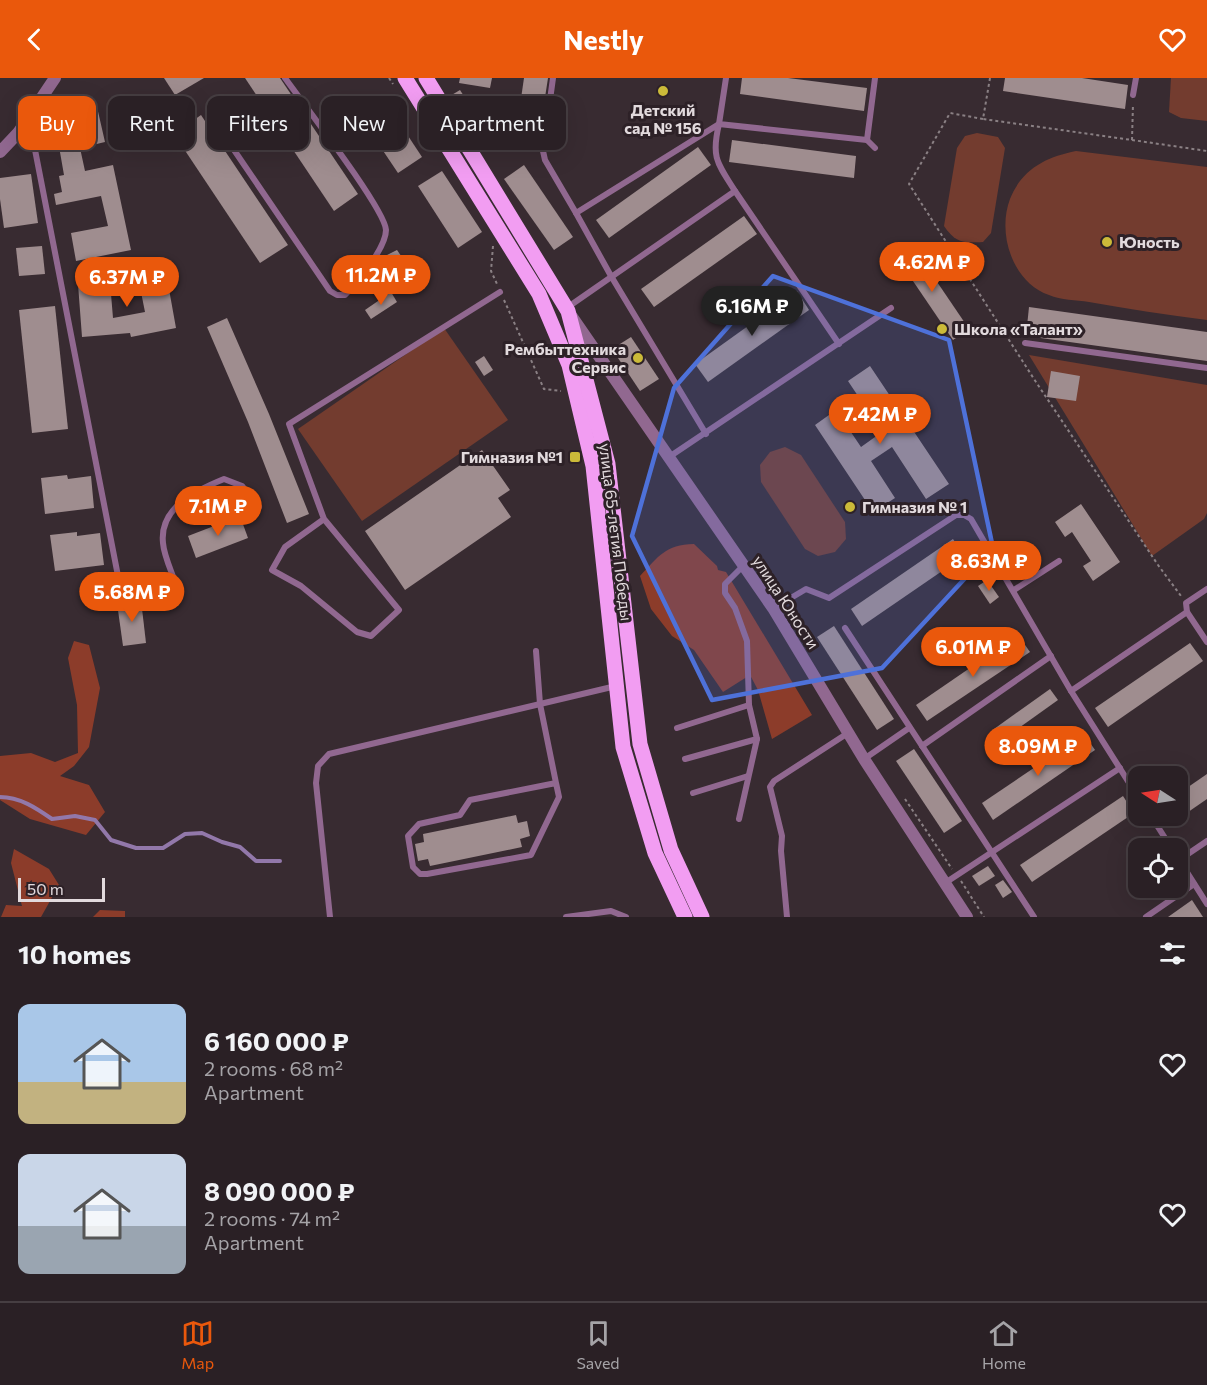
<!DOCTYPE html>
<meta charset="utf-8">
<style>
body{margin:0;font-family:Commissioner,sans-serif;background:#362d32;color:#f1f3f6;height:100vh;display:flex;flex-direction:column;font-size:22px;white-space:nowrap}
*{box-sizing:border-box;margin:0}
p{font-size:20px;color:#a5a3a7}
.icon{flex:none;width:33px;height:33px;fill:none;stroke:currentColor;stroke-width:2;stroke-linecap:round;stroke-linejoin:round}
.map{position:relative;height:839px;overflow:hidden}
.drawer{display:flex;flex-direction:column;background:#2a2025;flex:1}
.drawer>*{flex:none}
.top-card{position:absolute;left:18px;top:18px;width:600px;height:54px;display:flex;gap:12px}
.needle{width:39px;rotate:282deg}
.fabs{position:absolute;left:1128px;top:688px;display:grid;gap:12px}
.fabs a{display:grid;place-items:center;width:60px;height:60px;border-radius:12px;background:#2a2025;box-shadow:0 6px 24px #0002,0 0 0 2px #463e42;font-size:30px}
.scale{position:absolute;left:18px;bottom:15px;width:87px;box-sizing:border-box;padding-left:6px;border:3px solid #e2dadd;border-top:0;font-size:16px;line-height:21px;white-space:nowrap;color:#e2dadd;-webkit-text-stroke:4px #2d2127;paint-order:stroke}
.price{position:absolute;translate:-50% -51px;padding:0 14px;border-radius:21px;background:#ea580c;color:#fff;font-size:20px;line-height:39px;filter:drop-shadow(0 2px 3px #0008)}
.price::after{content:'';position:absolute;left:50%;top:36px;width:18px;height:14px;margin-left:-9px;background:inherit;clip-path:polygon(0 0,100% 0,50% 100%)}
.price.current{background:#222;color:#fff}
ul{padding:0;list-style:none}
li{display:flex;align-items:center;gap:18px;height:150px;padding:0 18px}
li span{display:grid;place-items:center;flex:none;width:168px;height:120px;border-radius:12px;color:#555}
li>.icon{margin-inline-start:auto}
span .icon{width:72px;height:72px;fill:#fffc;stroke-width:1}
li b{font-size:26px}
h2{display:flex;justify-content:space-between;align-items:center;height:72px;padding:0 18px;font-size:26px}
.tag{padding:0 21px;border-radius:12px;background:#2a2025;box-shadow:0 6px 24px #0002,0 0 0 2px #463e42;font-size:21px;line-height:54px}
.tag.current{background:#ea580c;color:#fff}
header{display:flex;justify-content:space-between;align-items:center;height:78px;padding:0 18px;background:#ea580c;color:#fff;font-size:27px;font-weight:700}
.tab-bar{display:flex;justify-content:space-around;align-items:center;height:84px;border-top:2px solid #463e42;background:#2a2025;font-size:16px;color:#a5a3a7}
.tab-bar a{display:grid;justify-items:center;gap:3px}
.tab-bar .current{color:#ea580c}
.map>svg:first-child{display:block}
.green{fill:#733c2f}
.forest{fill:#8c3c2a}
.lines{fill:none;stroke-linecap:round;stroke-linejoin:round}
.stream{stroke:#9278aa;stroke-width:4}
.building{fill:#9f8d8f}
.path{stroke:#8a8084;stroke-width:2;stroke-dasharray:3 3;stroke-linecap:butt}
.service{stroke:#916890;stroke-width:6}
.minor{stroke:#916890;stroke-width:12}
.tertiary{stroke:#916890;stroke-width:12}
.primary{stroke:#f29df2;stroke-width:15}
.marked{fill:#4e71d9;fill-opacity:0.2;stroke:#4e71d9;stroke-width:4.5;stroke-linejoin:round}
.poi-dot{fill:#cbba39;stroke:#2d2127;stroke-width:2}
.labels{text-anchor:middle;stroke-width:6;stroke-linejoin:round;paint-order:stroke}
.poi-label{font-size:16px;font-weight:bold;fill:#e2dadd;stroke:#2d2127;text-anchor:start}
.street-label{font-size:16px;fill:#e2dadd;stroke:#2d2127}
</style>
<header><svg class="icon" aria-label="back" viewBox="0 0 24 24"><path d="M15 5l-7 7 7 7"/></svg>Nestly<svg class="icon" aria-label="heart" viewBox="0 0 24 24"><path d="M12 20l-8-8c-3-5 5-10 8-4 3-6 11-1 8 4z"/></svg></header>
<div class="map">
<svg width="1207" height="839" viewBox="0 0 1207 839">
<rect width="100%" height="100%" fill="#382b31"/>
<g class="green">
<polygon points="1171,0 1207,0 1207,43 1181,40 1169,34"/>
<path d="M977,55L998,59L1005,70L991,155L983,164C962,165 956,165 944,148L957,70L965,58Z"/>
<path d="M1076,73L1207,89V242C1167,237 1128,231 1089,224C1076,222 1061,222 1049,217C1012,204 997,155 1010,121C1022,91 1046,79 1076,73Z"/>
<polygon points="444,250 508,342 362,443 298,351"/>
<polygon points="1029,277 1207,307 1207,435 1204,441 1152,478"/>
<polygon points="785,369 801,377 845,444 846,461 835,474 818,478 805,471 761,404 760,387 770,374"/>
</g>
<g class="forest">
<path d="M694,466L717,488L718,492L726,494L812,637L772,661L758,612L750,597L723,614L694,572L672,558L651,531L640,498C659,478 665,467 694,466Z"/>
<polygon points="74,563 89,567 100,610 89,669 74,688 60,698 89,707 105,734 86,757 30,741 0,722 0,678 31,675 55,684 78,675 77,627 68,580"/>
<polygon points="14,771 49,791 59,807 41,839 1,839 6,827 22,828 11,785"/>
<polygon points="100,832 125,833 125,839 93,839"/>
</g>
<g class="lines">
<path class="stream" d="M0,719C20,719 36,730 52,741L75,738L95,742L111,762L136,770H163L185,756L202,755L222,764L240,769L256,783H280"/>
</g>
<g class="building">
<polygon points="164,0 204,0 175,17"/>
<polygon points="245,0 280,0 358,116 334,133"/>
<polygon points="460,0 492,0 490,10 459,5"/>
<polygon points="524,0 548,0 539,58 516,55"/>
<polygon points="742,0 788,0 867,10 864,33 740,16"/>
<polygon points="1005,0 1082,0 1128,7 1125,31 1003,13"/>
<polygon points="460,12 467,23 457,29 450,18"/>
<polygon points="381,17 422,79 398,95 357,34"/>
<polygon points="72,28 72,34 97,29 105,64 80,70 85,93 113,87 131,172 76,183 71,155 108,148 101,118 56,127 54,116 62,114 59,98 64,97 54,40 60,31"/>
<polygon points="201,37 288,167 260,185 174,56"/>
<polygon points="732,62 856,78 854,100 729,84"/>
<polygon points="698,69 711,87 609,160 596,142"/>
<polygon points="524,87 573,159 554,172 504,101"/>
<polygon points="442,93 482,154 458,170 418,108"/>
<polygon points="31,96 38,145 4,150 0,121 0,100"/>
<polygon points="744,138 757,156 654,229 641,211"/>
<polygon points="912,167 969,251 953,262 896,178"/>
<polygon points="42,168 45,196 19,198 16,170"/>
<polygon points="397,172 406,185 396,191 387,177"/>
<polygon points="165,189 176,250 131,259 130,255 82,259 78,206 110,204 113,240 145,234 137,194"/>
<polygon points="797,213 809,232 708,304 695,286"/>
<polygon points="391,214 397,224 371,241 365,232"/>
<polygon points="55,228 68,351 32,355 19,232"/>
<polygon points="1029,229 1207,254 1207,283 1026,258"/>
<polygon points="227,240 269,336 309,436 287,445 248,344 207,249"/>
<polygon points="631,259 659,301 640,313 612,271"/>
<polygon points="484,278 493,292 484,298 475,284"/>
<polygon points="870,288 949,406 926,421 892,369 871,383 895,420 873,434 815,347 836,332 861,369 882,354 848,303"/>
<polygon points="1051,293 1080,298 1076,323 1047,319"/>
<polygon points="482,372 510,412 498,420 511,439 405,512 365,453"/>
<polygon points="67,397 68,401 91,398 94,430 45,436 41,400"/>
<polygon points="1081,426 1120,484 1093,503 1083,488 1091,483 1072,454 1065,459 1055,444"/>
<polygon points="240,438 248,460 196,480 188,458"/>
<polygon points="77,454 77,458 100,455 104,487 55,493 50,457"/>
<polygon points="953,461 964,478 862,548 851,531"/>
<polygon points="987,502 999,519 990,526 978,508"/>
<polygon points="141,522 146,565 123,568 117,525"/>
<polygon points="834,548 894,641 877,652 817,559"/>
<polygon points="1018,557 1030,574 927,643 916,627"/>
<polygon points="1190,565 1203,583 1108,649 1095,630"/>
<polygon points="1050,611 1058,622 1002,662 994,651"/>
<polygon points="1084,656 1095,672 993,742 982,725"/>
<polygon points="914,671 962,743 944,755 896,683"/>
<polygon points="1207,696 1207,721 1178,741 1178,716"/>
<polygon points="1123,718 1134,735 1032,804 1020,787"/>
<polygon points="516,737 518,745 527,743 530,758 520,761 522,769 430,788 428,781 418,783 415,766 424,764 423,756"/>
<polygon points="988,788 995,798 979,808 972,798"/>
<polygon points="1003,802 1012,814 1003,820 995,807"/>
<polygon points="1192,822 1203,839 1168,839"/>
</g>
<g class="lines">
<g class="path">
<polyline points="389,0 393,6"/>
<polyline points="990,0 983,41 1132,62 1133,26"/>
<polyline points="983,41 950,35 909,106 1034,301 1158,487 1181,518"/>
<polyline points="1132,62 1207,73"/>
<polyline points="493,168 491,193 497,206"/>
<polyline points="504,222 544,311 561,313"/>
<polyline points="905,721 952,791"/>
<polyline points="961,803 984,839"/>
</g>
<g class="service">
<path d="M553,0L543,73L545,82L576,135L719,46C711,79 717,85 735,113L568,229"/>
<polyline points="726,0 719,46 867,62"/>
<polyline points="1133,17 1136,0"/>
<path d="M29,41L118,498L177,510C173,496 164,479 163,465C159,429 197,412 224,401L242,408L259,429"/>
<path d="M217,47L330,213L337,217H345C357,205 386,170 386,152C385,131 302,24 285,0"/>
<polyline points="875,70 867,62 875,0"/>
<polyline points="735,113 839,266"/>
<polyline points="576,135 611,198 706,356"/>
<polyline points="1025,265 1207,290"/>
<polyline points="669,379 891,230"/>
<polyline points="324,441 399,532 371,558 357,554 301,508 272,492 285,469 324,441 289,346 500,214"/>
<polyline points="1207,511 1186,525 1187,534 1207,564"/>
<polyline points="1014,512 1059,483"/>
<polyline points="774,530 806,511 829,520 956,437 964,437 971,441 1071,613 1138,719"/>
<polyline points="845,550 1034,839"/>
<polyline points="536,573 540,626 556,705 470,722 460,737 419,746 408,758 413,789 420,796 427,796 531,777 559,719 556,705"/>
<polyline points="1071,613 1187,534"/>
<polyline points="677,650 749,627 747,563 735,530 725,515 725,506 743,488"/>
<polyline points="922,668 1051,578"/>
<polyline points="685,681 757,661 749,627"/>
<polyline points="864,681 909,650"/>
<polyline points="693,715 748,698"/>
<polyline points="1151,738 1172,771"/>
<polyline points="739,741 757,661"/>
<polyline points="1178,780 1207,826"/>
<polyline points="1179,782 1207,763"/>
<polyline points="945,805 1120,690"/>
<polyline points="330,839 316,705 318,688 329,676 616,608"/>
<polyline points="566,839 611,833 626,839"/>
<polyline points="787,839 781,773 782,758 770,709 774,703 848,655"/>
<polyline points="1146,839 1194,806"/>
</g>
<polyline class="minor" points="0,74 18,55 55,0"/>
<polyline class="tertiary" points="572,239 773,530 864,681 967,839"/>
<g class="primary">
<polyline points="405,0 539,216 569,287 593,388 623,669 655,775 685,839"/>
<polyline points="426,0 568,233 608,386 640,666 671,772 702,839"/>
</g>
</g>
<path class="marked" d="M773,198L949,262L993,470L882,590L712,622L632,458L674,310Z"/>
<g class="poi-dot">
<circle cx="663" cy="13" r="6"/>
<circle cx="1107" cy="164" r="6"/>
<circle cx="942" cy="251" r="6"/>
<circle cx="638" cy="280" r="6"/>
<rect x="569" y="373" width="12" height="12" rx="3"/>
<circle cx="850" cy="429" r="6"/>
</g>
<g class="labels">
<g class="poi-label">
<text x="663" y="38" text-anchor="middle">Детский<tspan x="663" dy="18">сад № 156</tspan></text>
<text x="1119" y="170">Юность</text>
<text x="954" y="257">Школа «Талант»</text>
<text x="626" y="277" text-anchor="end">Рембыттехника<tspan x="626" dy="18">Сервис</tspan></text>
<text x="563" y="385" text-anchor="end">Гимназия №1</text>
<text x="862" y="435">Гимназия № 1</text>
</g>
<g class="street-label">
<text transform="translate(616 454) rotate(83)" y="6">улица 65-летия Победы</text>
<text transform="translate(786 524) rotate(57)" y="6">улица Юности</text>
</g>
</g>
</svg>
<div class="fabs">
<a><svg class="needle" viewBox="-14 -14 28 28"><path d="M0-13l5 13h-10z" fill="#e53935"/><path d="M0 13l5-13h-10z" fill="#a5a3a7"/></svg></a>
<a><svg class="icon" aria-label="locate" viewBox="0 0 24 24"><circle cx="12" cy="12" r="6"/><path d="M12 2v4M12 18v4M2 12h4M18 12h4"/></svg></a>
</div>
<div class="scale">50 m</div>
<b class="price" style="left:932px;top:215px">4.62M ₽</b>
<b class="price" style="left:381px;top:228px">11.2M ₽</b>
<b class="price" style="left:127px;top:230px">6.37M ₽</b>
<b class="price current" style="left:752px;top:259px">6.16M ₽</b>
<b class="price" style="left:880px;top:367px">7.42M ₽</b>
<b class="price" style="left:218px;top:459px">7.1M ₽</b>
<b class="price" style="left:989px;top:514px">8.63M ₽</b>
<b class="price" style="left:132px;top:545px">5.68M ₽</b>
<b class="price" style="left:973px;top:600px">6.01M ₽</b>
<b class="price" style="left:1038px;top:699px">8.09M ₽</b>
<div class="top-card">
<a class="tag current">Buy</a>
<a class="tag">Rent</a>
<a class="tag">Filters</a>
<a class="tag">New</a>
<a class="tag">Apartment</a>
</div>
</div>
<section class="drawer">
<h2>10 homes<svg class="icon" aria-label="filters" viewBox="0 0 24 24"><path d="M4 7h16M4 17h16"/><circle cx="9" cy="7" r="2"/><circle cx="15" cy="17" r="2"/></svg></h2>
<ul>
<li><span style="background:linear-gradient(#a9c7e8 65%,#c2b280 0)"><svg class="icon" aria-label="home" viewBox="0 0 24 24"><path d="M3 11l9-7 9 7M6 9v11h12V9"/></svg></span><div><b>6 160 000 ₽</b><p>2 rooms · 68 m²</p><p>Apartment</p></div><svg class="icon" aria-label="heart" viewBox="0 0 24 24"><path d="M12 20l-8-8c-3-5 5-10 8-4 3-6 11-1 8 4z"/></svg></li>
<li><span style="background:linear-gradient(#c9d6e8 60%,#9aa5b1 0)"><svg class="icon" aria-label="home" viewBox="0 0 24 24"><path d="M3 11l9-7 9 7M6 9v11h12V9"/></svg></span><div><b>8 090 000 ₽</b><p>2 rooms · 74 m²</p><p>Apartment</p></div><svg class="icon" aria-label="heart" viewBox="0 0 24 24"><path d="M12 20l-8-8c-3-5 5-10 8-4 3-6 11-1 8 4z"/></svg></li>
</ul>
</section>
<nav class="tab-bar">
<a class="current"><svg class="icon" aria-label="map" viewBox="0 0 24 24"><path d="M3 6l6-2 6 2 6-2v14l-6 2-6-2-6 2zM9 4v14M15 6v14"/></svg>Map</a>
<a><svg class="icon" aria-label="saved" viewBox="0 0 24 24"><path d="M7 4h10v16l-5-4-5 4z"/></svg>Saved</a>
<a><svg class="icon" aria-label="home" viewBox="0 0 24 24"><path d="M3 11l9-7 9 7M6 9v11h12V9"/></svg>Home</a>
</nav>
